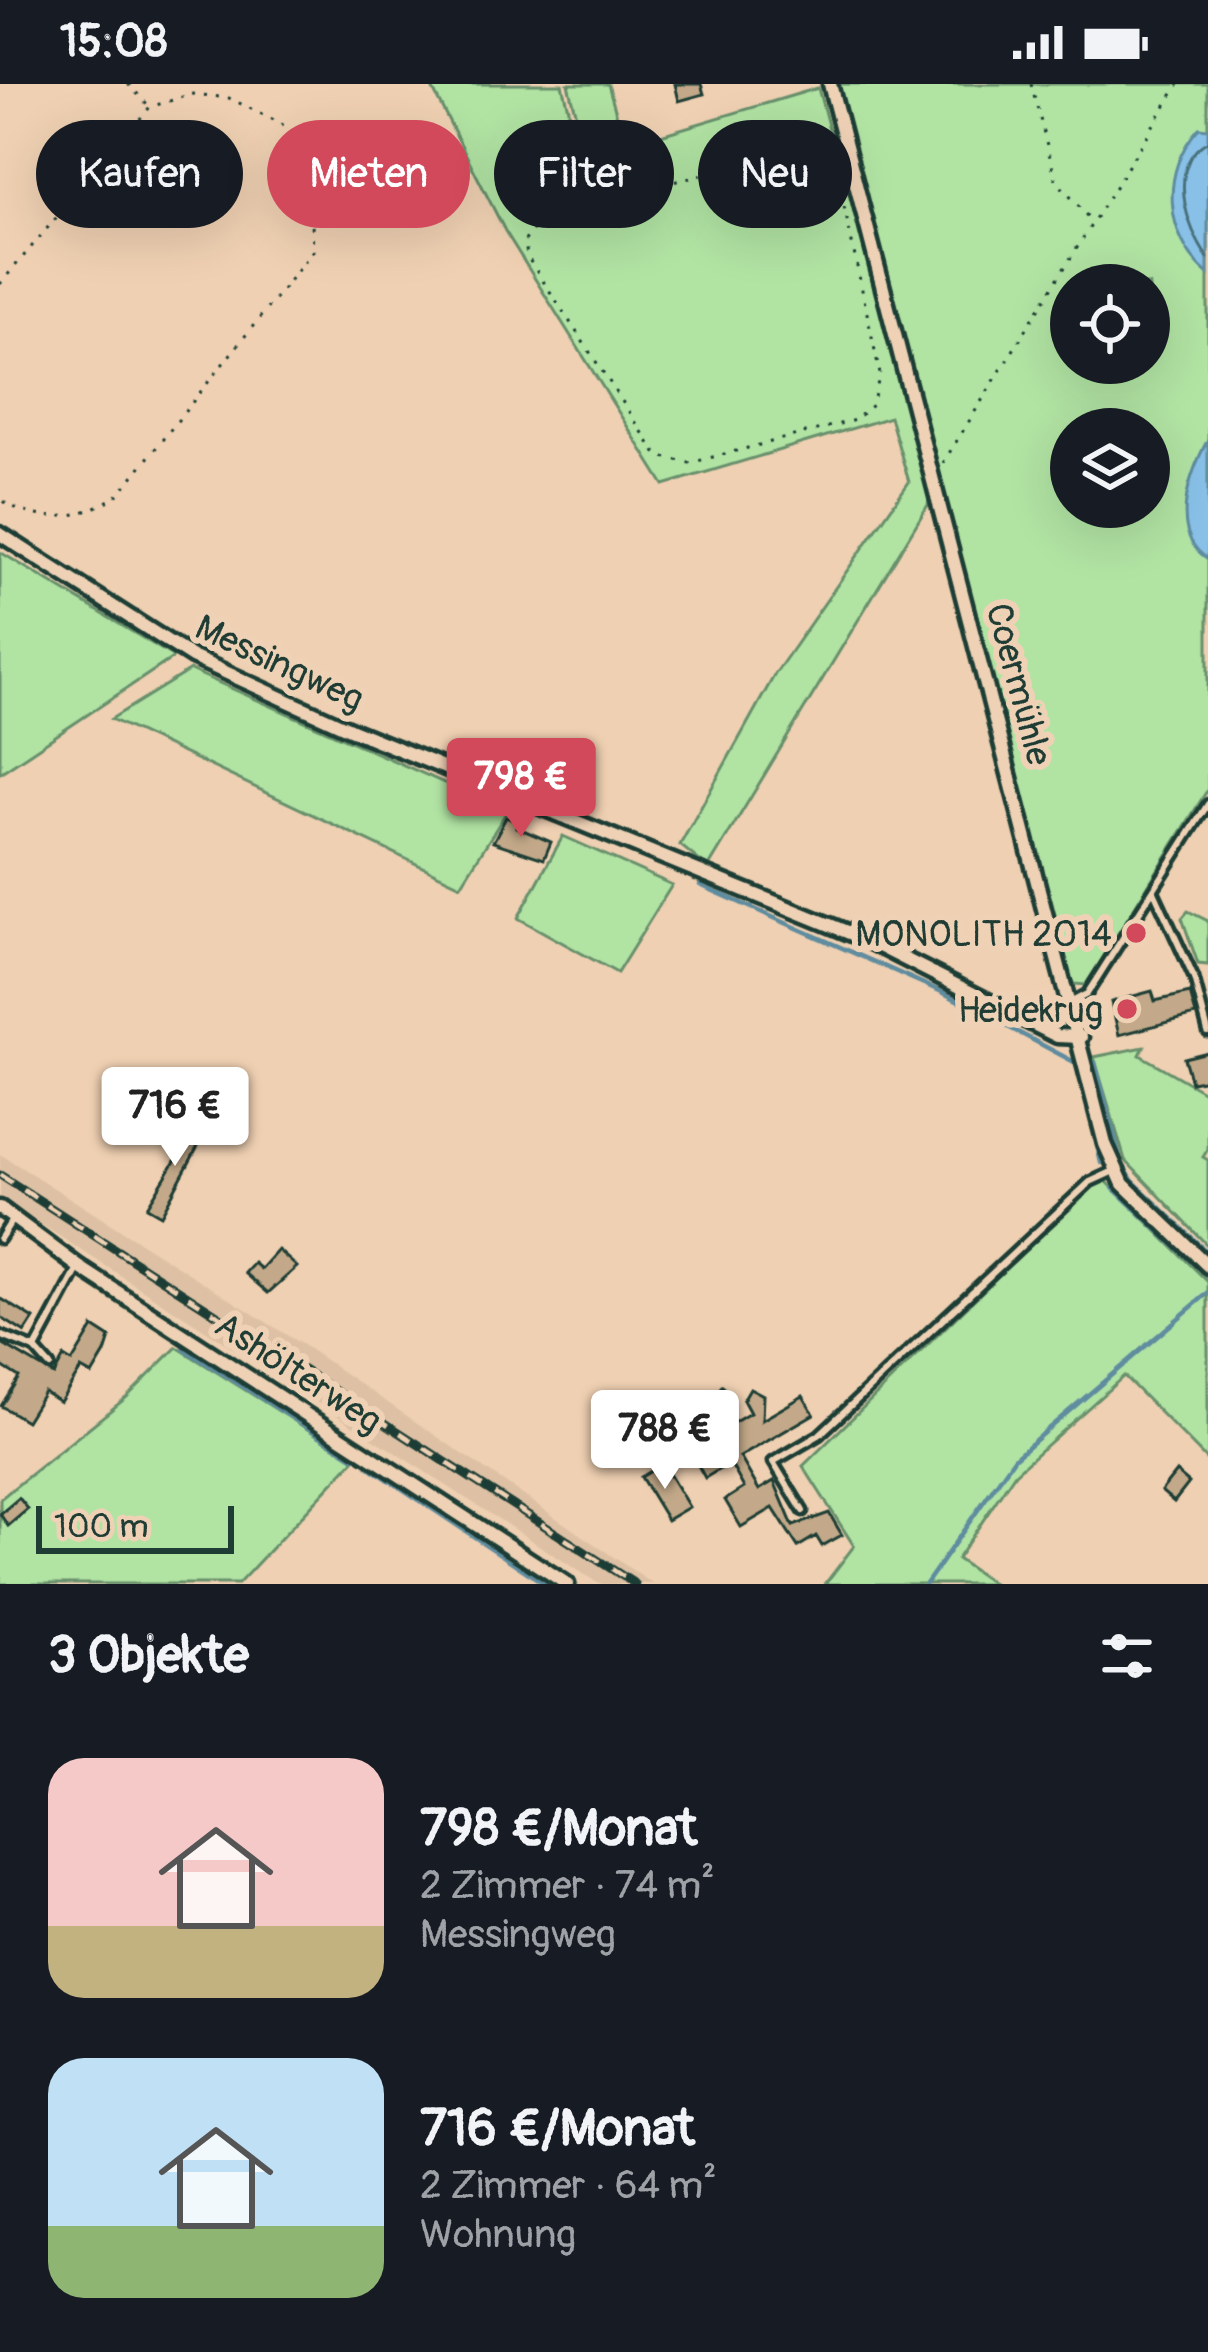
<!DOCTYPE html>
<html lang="de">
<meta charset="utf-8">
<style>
body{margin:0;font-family:Pangolin,sans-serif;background:#20242c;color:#f1f3f6;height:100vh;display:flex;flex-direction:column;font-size:45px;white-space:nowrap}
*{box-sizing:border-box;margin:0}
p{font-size:39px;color:#9ea1a6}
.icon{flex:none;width:66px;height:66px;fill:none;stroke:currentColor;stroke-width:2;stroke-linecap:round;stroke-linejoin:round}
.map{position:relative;height:1500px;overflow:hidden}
.sheet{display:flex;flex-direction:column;background:#171b24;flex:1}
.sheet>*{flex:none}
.top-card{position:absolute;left:36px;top:36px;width:1137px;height:108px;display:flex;gap:24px}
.tools{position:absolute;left:1050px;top:180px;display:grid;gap:24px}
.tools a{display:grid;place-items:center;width:120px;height:120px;border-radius:50%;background:#171b24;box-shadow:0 12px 48px #0002;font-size:60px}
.scale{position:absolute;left:36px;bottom:30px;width:198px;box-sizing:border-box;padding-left:12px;border:6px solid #1f3d34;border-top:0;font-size:33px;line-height:42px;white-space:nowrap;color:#1f3d34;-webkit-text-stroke:9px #efd2b6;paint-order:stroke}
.price{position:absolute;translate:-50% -102px;padding:0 27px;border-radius:12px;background:#fff;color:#222;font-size:39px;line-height:78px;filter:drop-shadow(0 3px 6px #0008)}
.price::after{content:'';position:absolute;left:50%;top:72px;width:36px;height:27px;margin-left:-18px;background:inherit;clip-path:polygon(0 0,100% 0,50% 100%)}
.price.selected{background:#d1495b;color:#fff}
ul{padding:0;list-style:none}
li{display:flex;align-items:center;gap:36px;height:300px;padding:0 48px}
li span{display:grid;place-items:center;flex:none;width:336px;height:240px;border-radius:36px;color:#555}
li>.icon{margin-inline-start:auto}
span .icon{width:144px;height:144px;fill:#fffc;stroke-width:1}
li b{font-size:51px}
h2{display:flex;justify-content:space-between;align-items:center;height:144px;padding:0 48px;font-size:51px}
.tag{padding:0 42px;border-radius:54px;background:#171b24;box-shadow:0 12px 48px #0002;font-size:42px;line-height:108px}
.tag.selected{background:#d1495b;color:#fff}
.status{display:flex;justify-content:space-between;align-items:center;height:84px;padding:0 60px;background:#171b24;direction:ltr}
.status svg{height:33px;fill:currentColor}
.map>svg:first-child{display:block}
.built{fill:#dec1a4}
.green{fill:#b1e3a3;stroke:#68906c;stroke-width:3;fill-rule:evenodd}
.water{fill:#88c0e7;stroke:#5e8c9f;stroke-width:3}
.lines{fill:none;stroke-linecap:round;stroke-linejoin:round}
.shore{stroke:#49717c;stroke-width:3}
.stream{stroke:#5e8c9f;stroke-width:4.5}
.building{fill:#c3a989;stroke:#1f3d34;stroke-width:3}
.service-casing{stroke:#1f3d34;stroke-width:15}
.minor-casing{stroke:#1f3d34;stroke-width:21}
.path{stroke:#1f3d34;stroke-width:3;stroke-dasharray:3 9;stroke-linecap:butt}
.service{stroke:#efd2b6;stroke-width:6}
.minor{stroke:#efd2b6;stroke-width:12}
.rail-casing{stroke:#1f3d34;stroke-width:9}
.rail{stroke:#efd2b6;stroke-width:4.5;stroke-dasharray:14;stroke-linecap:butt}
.poi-dot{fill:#d1495b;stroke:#efd2b6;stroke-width:4.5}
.labels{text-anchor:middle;stroke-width:12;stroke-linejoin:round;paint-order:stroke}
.street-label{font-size:36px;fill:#1f3d34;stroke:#efd2b6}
.poi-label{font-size:36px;fill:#1f3d34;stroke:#efd2b6;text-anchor:end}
</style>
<div class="status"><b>15:08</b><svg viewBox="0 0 49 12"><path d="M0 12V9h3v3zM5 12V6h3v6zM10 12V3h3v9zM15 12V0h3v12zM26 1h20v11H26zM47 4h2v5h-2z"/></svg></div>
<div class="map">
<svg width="1208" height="1500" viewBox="0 0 1208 1500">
<rect width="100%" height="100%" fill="#efd0b2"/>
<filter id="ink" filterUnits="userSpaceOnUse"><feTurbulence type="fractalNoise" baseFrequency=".00833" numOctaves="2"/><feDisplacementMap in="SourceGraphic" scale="24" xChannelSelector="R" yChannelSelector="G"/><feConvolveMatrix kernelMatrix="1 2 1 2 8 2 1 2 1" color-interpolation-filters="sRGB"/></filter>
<g filter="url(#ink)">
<polygon class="built" points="0,1070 309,1265 653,1500 599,1500 0,1114"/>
<g class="green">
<polygon points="430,0 562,0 580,75 818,4 844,101 854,92 933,387 928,421 708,784 680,761 775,590 909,398 890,333 664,401 505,147"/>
<polygon points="568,0 608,0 622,50 583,60"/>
<path d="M838,0H1208V705L1086,901L1074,900L1069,892ZM1071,201H1149V279H1071ZM1071,345H1149V423H1071Z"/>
<polygon points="0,468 174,573 0,689"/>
<polygon points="190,586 507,727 461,801 111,635"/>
<polygon points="563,752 672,801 617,889 518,834"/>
<polygon points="1188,827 1208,837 1208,881 1198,880 1182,834"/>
<polygon points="1144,963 1140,971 1208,1010 1208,1065 1203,1073 1208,1076 1208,1162 1125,1076 1094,973"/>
<polygon points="1101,1092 1208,1198 1208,1377 1124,1292 1015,1389 957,1475 993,1500 825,1500 854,1462 803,1382"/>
<polygon points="177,1263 355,1375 238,1500 0,1500 0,1415 126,1314"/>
</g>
<g class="water">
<path d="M1199,44L1208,45V190C1164,153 1160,86 1199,44Z"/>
<path d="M1208,355V475C1167,449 1190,389 1208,355Z"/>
</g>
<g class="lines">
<path class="shore" d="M1208,57C1166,80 1186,144 1208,174"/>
<g class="stream">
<polyline points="700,801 942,908 1078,980"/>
<polyline points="1095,978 1121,1077 1132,1096 1206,1167"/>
<polyline points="1081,991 1101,1079"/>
<polyline points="1113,1104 1208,1193"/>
<polyline points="184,1265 355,1374"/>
<polyline points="368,1382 545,1500"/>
<polyline points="926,1500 1015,1373 1208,1209"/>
</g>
</g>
<g class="building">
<polygon points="675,0 701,0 704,10 679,17"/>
<polygon points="506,733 518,739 516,743 551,758 544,775 493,758"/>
<polygon points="1152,907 1155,917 1190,909 1196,931 1119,951 1111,918"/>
<polygon points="1208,968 1208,995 1191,998 1184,974"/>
<polygon points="176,1038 202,1055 161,1131 147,1123 186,1059 170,1048"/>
<polygon points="278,1166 297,1183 268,1209 245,1189 254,1179 261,1185"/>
<polygon points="0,1214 34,1235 25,1249 0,1233"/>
<polygon points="93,1243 110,1254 105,1269 92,1291 81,1285 60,1318 44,1308 26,1337 1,1322 19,1293 0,1281 0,1259 54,1291 64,1273 72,1278"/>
<polygon points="722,1302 729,1308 708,1330 701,1323"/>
<polygon points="750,1304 763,1311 762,1336 803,1312 814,1330 740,1373 759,1406 774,1397 793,1442 829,1429 842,1451 822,1462 816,1452 798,1463 773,1424 741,1443 725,1416 744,1404 730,1379 705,1394 689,1365 750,1329 743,1316"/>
<polygon points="663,1380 689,1423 667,1436 641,1393"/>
<polygon points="1176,1388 1189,1399 1174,1418 1161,1407"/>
<polygon points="19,1414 28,1425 8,1442 0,1430"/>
</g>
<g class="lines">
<defs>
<g id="service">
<polyline points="1154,807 1194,894 1208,948"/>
<polyline points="1072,918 1087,910 1208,720"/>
<polyline points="0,1155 12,1136"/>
<polyline points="0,1251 35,1265"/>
<polyline points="50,1282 35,1265 79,1183"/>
<polyline points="803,1427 773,1378 819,1351 1090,1098 1114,1087"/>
</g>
<g id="minor">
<polyline points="830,0 1105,1060 1123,1100 1208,1182"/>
<polyline points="0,450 192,573 352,646 869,857 1057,952 1081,953"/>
<polyline points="0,1124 79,1183 567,1500"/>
</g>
</defs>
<use href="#service" class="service-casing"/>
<use href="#minor" class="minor-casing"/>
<g class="path">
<polyline points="128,0 150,23"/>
<polyline points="1031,0 1056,96 1092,138"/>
<polygon points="811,64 833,78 837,89 880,290 872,321 855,336 690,379 658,372 528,174 524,158 542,133 557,127"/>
<path d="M0,200L150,23L192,10L229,14L282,40L311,109L313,167L119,410C80,436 40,442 0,415"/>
<polyline points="943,379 1179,0"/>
</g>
<use href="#service" class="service"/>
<use href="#minor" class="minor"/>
<defs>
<polyline id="rail" points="0,1091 635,1500"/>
</defs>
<use href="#rail" class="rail-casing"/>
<use href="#rail" class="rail"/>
</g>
</g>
<g class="poi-dot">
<circle cx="1136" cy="849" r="12"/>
<circle cx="1127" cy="925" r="12"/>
</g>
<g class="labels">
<g class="street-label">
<text transform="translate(280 578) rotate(25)" y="13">Messingweg</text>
<text transform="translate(1020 600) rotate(75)" y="13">Coermühle</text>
<text transform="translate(299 1288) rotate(33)" y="13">Ashölterweg</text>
</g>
<g class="poi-label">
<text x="1112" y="862">MONOLITH 2014</text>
<text x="1103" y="938">Heidekrug</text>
</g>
</g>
</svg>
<div class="tools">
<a><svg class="icon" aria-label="locate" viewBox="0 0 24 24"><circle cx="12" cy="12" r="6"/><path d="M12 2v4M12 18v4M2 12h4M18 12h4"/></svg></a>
<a><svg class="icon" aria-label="layers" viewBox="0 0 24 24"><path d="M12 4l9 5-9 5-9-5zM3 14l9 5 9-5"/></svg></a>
</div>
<div class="scale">100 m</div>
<b class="price selected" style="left:521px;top:756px">798 €</b>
<b class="price" style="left:175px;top:1085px">716 €</b>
<b class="price" style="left:665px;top:1408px">788 €</b>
<div class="top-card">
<a class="tag">Kaufen</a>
<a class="tag selected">Mieten</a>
<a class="tag">Filter</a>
<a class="tag">Neu</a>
</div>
</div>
<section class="sheet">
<h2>3 Objekte<svg class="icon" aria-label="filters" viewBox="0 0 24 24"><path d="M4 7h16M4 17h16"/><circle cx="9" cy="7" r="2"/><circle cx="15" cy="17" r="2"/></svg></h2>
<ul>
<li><span style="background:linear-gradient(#f6c9c9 70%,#c2b280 0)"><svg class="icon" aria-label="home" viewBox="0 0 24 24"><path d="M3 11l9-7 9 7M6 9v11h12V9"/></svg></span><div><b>798 €/Monat</b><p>2 Zimmer · 74 m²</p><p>Messingweg</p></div></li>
<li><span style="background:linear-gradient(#bfe0f5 70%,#8fb573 0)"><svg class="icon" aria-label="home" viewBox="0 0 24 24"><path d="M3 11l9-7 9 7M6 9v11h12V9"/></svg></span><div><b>716 €/Monat</b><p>2 Zimmer · 64 m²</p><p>Wohnung</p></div></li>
</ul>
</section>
